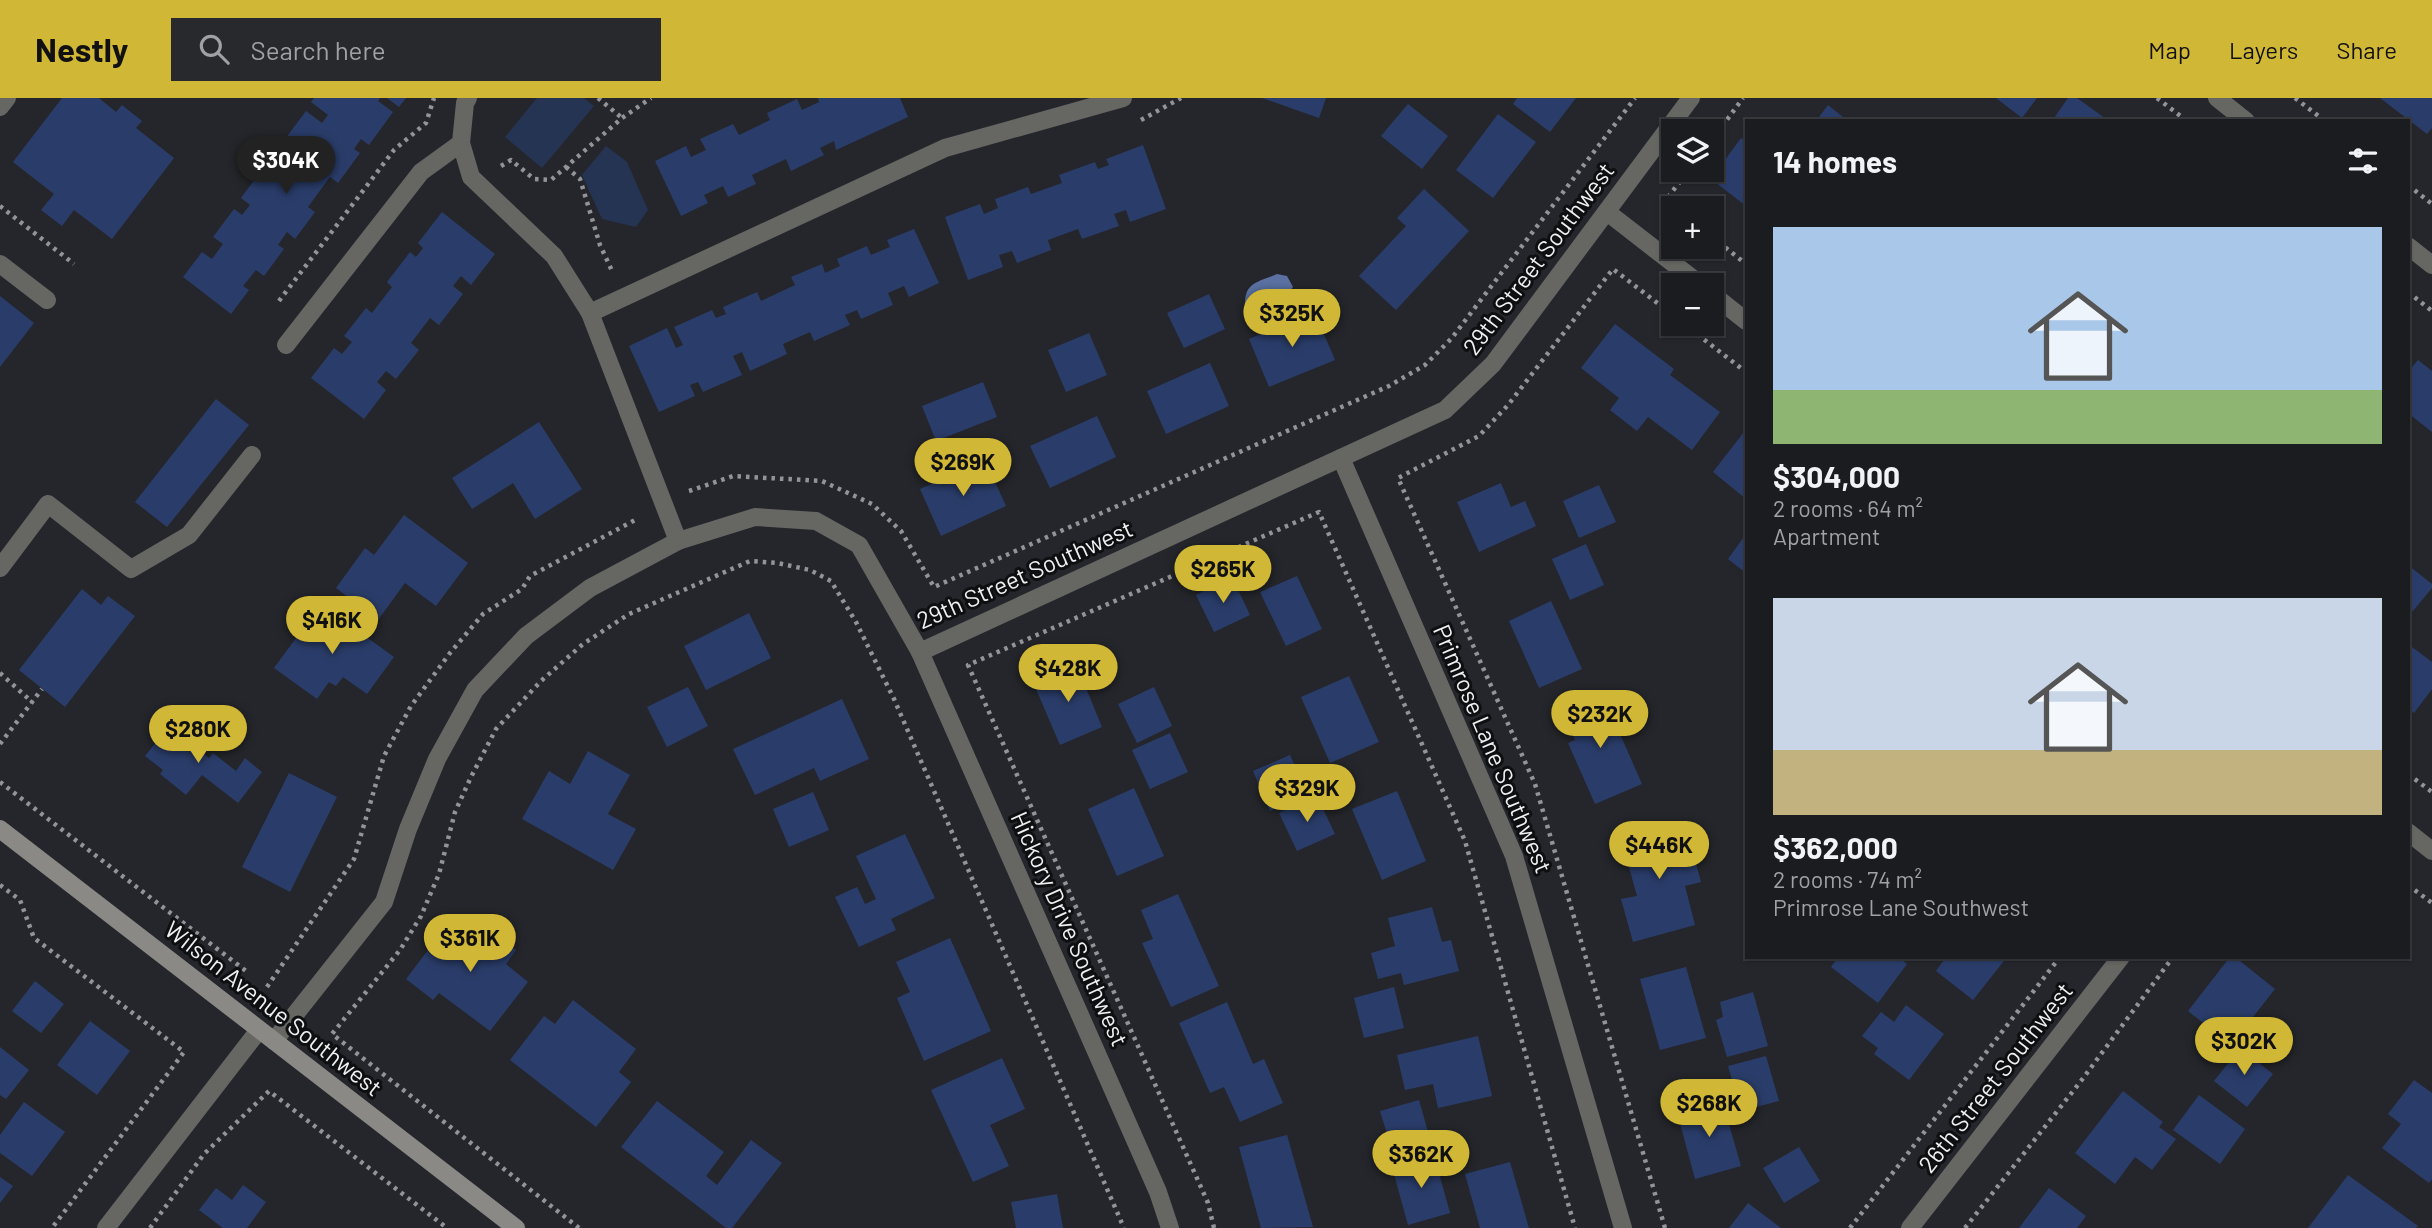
<!DOCTYPE html>
<meta charset="utf-8">
<style>
body{margin:0;font-family:Barlow,sans-serif;background:#28292d;color:#f1f3f6;height:100vh;display:flex;flex-direction:column;font-size:26px;white-space:nowrap}
*{box-sizing:border-box;margin:0}
p{font-size:23px;color:#a0a1a5}
.icon{flex:none;width:38px;height:38px;fill:none;stroke:currentColor;stroke-width:2;stroke-linecap:round;stroke-linejoin:round}
.map{position:relative;flex:1;overflow:hidden}
.details{position:absolute;left:1745px;top:21px;width:665px;height:840px;display:flex;flex-direction:column;background:#1b1c20;border-radius:0px;box-shadow:0 2px 5px #0004,0 0 0 2px #393a3e}
.details>*{flex:none}
.tools{position:absolute;left:1661px;top:21px;display:grid;gap:14px}
.tools a{display:grid;place-items:center;width:63px;height:63px;border-radius:0px;background:#1b1c20;box-shadow:0 2px 5px #0004,0 0 0 2px #393a3e;font-size:35px}
.price{position:absolute;translate:-50% -60px;padding:0 16px;border-radius:24px;background:#d1b736;color:#111;font-size:23px;line-height:46px;filter:drop-shadow(0 2px 4px #0008)}
.price::after{content:'';position:absolute;left:50%;top:42px;width:21px;height:16px;margin-left:-10px;background:inherit;clip-path:polygon(0 0,100% 0,50% 100%)}
.price.active{background:#222;color:#fff}
ul{padding:0;list-style:none}
li{display:grid;align-content:center;gap:14px;height:371px;padding:0 28px}
li span{display:grid;place-items:center;height:217px;border-radius:0px;color:#555}
li>.icon{margin-inline-start:auto}
span .icon{width:126px;height:126px;fill:#fffc;stroke-width:1}
li b{font-size:30px}
h2{display:flex;justify-content:space-between;align-items:center;height:84px;padding:0 28px;font-size:30px}
header{display:flex;align-items:center;gap:42px;box-sizing:border-box;height:98px;padding:0 35px;background:#d1b736;color:#111}
header strong{font-size:33px}
nav{display:flex;gap:38px;margin-inline-start:auto;font-size:24px}
.search{width:490px;height:63px;background:#28292d;display:flex;align-items:center;gap:18px;box-sizing:border-box;padding:0 24px;border-radius:0px;color:#a0a1a5;font-size:26px}
.map>svg:first-child{display:block}
.green{fill:#263454}
.water{fill:#5a71a2}
.building{fill:#2a3d6a}
.lines{fill:none;stroke-linecap:round;stroke-linejoin:round}
.path{stroke:#929498;stroke-width:4.5;stroke-dasharray:3.5 5;stroke-linecap:butt}
.service{stroke:#666663;stroke-width:18}
.minor{stroke:#666663;stroke-width:18}
.secondary{stroke:#8a8985;stroke-width:18}
.labels{text-anchor:middle;stroke-width:6;stroke-linejoin:round;paint-order:stroke}
.street-label{font-size:24px;fill:#eef0f3;stroke:#0e0f11}
</style>
<header>
<strong>Nestly</strong>
<div class="search"><svg class="icon" aria-label="search" viewBox="0 0 24 24"><circle cx="10" cy="10" r="6"/><path d="M15 15l6 6"/></svg>Search here</div>
<nav><a>Map</a><a>Layers</a><a>Share</a></nav>
</header>
<div class="map">
<svg width="2432" height="1130" viewBox="0 0 2432 1130">
<rect width="100%" height="100%" fill="#24262b"/>
<g class="green">
<polygon points="537,0 584,0 594,8 542,70 505,39"/>
<polygon points="606,48 627,64 648,112 636,129 602,121 582,77"/>
</g>
<path class="water" d="M1277,176L1287,178L1293,189C1286,199 1283,197 1276,204C1267,212 1270,214 1258,218L1245,209C1244,184 1257,185 1277,176Z"/>
<g class="building">
<polygon points="62,0 99,0 116,14 122,7 142,23 136,30 174,60 112,141 74,112 62,128 41,112 54,96 13,64"/>
<polygon points="314,0 380,0 378,3 393,14 369,47 361,41 354,51 360,55 338,85 330,79 308,109 315,114 295,141 287,134 278,147 284,151 264,178 256,172 243,188 249,192 231,216 183,179 202,154 212,161 223,146 213,139 234,111 242,117 250,107 241,100 264,69 272,75 291,51 282,45 306,13 322,25 328,17 311,4"/>
<polygon points="387,0 406,0 399,9"/>
<polygon points="818,0 900,0 908,19 836,52 834,43 820,50 824,57 791,73 786,61 752,77 756,86 728,99 723,88 704,97 708,105 681,118 655,63 686,48 691,59 706,52 700,41 733,26 739,37 770,22 767,15 797,1 802,12 819,4"/>
<polygon points="1262,0 1326,0 1319,20"/>
<polygon points="1517,0 1576,0 1550,34 1513,6"/>
<polygon points="1996,0 2037,0 2022,20"/>
<polygon points="2068,0 2077,0 2109,23 2052,23"/>
<polygon points="2380,0 2432,0 2432,30 2427,36"/>
<polygon points="1408,6 1448,38 1422,71 1381,38"/>
<polygon points="1828,7 1848,23 1816,23"/>
<polygon points="1498,16 1536,44 1493,100 1456,72"/>
<polygon points="1741,40 1746,44 1746,108 1711,81"/>
<polygon points="1143,47 1166,111 1130,124 1126,112 1114,116 1119,128 1082,141 1078,131 1048,142 1051,152 1017,165 1012,153 999,157 1003,169 968,182 945,119 980,106 984,116 998,110 995,101 1028,89 1031,96 1062,85 1059,77 1095,64 1098,71 1109,67 1106,61"/>
<polygon points="1424,91 1469,133 1396,212 1359,178 1406,128 1397,120"/>
<polygon points="442,114 495,156 471,187 461,178 453,188 463,196 439,227 430,220 411,245 419,252 396,281 386,273 377,284 386,292 364,321 311,280 334,250 342,256 352,244 344,238 366,210 372,215 392,189 387,184 410,154 416,159 423,150 418,145"/>
<polygon points="914,131 939,185 909,199 904,188 888,195 893,207 861,221 857,212 845,217 850,227 814,243 810,234 783,246 787,256 750,273 742,254 733,258 742,277 703,294 698,284 690,287 695,298 659,314 629,248 667,230 676,250 683,247 674,229 712,212 716,220 726,216 723,209 757,194 761,203 795,187 791,179 822,166 825,175 840,168 837,161 867,148 871,157 890,149 887,142"/>
<polygon points="1209,196 1225,231 1184,250 1167,215"/>
<polygon points="0,198 34,225 0,269"/>
<polygon points="1314,213 1335,262 1269,289 1249,241"/>
<polygon points="1615,226 1674,271 1670,277 1720,314 1692,352 1648,319 1637,333 1610,312 1619,300 1581,270"/>
<polygon points="1089,235 1107,277 1066,294 1048,252"/>
<polygon points="2418,262 2432,273 2432,334 2408,315 2408,274"/>
<polygon points="1210,265 1229,308 1166,336 1147,293"/>
<polygon points="983,284 997,319 936,343 922,308"/>
<polygon points="216,301 249,327 167,429 135,404"/>
<polygon points="1097,318 1116,359 1050,390 1030,348"/>
<polygon points="539,324 582,391 535,421 513,385 472,411 452,380"/>
<polygon points="1744,334 1746,336 1746,401 1713,374"/>
<polygon points="985,362 1006,408 941,438 920,391"/>
<polygon points="1501,385 1511,409 1525,403 1536,428 1479,454 1457,404"/>
<polygon points="1599,387 1616,424 1579,440 1563,403"/>
<polygon points="404,417 468,465 436,508 405,485 378,522 336,490 365,450 374,457"/>
<polygon points="1746,436 1746,475 1728,461"/>
<polygon points="1586,446 1604,487 1570,502 1552,461"/>
<polygon points="2408,467 2432,486 2432,490 2408,519"/>
<polygon points="1297,478 1322,531 1286,548 1260,494"/>
<polygon points="1232,479 1250,517 1214,534 1196,497"/>
<polygon points="82,491 101,507 108,498 135,518 65,609 19,572"/>
<polygon points="1551,503 1582,571 1539,590 1509,523"/>
<polygon points="321,506 394,559 367,596 343,579 336,588 329,584 317,601 274,570"/>
<polygon points="749,515 771,560 706,592 684,548"/>
<polygon points="2408,546 2432,564 2432,591 2414,615 2408,610"/>
<polygon points="1076,566 1102,629 1060,647 1033,584"/>
<polygon points="1349,578 1379,644 1330,665 1301,599"/>
<polygon points="688,589 708,628 667,649 647,609"/>
<polygon points="1154,589 1172,628 1137,645 1118,606"/>
<polygon points="1602,595 1642,686 1595,706 1568,645 1575,642 1563,613"/>
<polygon points="842,601 869,661 820,683 814,670 755,697 733,651"/>
<polygon points="174,622 192,636 187,643 209,660 213,655 236,673 245,660 262,674 238,705 202,677 186,697 160,676 163,672 145,658"/>
<polygon points="1170,635 1188,674 1150,691 1132,652"/>
<polygon points="588,653 630,677 608,716 636,731 613,772 522,721 549,673 570,686"/>
<polygon points="1290,657 1308,696 1270,713 1253,673"/>
<polygon points="289,675 337,699 290,794 242,769"/>
<polygon points="1134,690 1164,758 1117,778 1088,711"/>
<polygon points="1397,693 1426,763 1382,782 1352,711"/>
<polygon points="813,694 829,732 789,749 773,711"/>
<polygon points="1317,698 1335,736 1297,753 1279,715"/>
<polygon points="1669,723 1675,743 1689,740 1701,784 1685,788 1695,827 1633,844 1621,801 1637,798 1620,737"/>
<polygon points="905,736 935,800 891,821 896,832 859,849 835,799 857,789 865,806 876,801 856,758"/>
<polygon points="1178,796 1219,888 1171,909 1142,845 1153,841 1141,812"/>
<polygon points="1432,809 1442,844 1451,842 1459,873 1404,887 1401,875 1378,881 1371,855 1395,848 1388,820"/>
<polygon points="451,822 478,844 489,831 516,852 506,866 528,884 490,933 439,895 433,902 406,881"/>
<polygon points="950,840 991,933 924,963 897,900 910,894 896,864"/>
<polygon points="1838,859 1898,859 1907,866 1878,905 1831,869"/>
<polygon points="1946,859 2007,859 1973,902 1936,873"/>
<polygon points="2230,859 2235,859 2275,891 2231,947 2188,913"/>
<polygon points="1686,869 1706,940 1660,952 1640,881"/>
<polygon points="35,883 64,906 41,935 12,913"/>
<polygon points="1394,889 1404,930 1364,940 1354,900"/>
<polygon points="1753,894 1768,948 1727,959 1716,922 1723,919 1720,904"/>
<polygon points="573,902 636,951 619,974 631,984 596,1029 510,962 544,918 555,926"/>
<polygon points="1227,904 1253,966 1264,961 1283,1005 1240,1024 1224,989 1210,995 1179,925"/>
<polygon points="1906,907 1944,936 1909,982 1874,956 1878,950 1862,938 1881,914 1894,924"/>
<polygon points="90,923 130,953 97,997 57,967"/>
<polygon points="1478,938 1492,998 1438,1010 1433,986 1405,992 1397,957"/>
<polygon points="0,949 29,972 6,1001 0,997"/>
<polygon points="2240,950 2273,976 2247,1009 2214,983"/>
<polygon points="1766,958 1779,1003 1741,1013 1728,968"/>
<polygon points="1002,960 1025,1011 990,1027 1009,1068 973,1084 931,992"/>
<polygon points="2414,982 2432,995 2432,1081 2429,1085 2382,1050 2401,1026 2388,1016"/>
<polygon points="2123,993 2163,1024 2159,1029 2176,1041 2152,1072 2135,1059 2115,1086 2075,1055"/>
<polygon points="2199,997 2245,1031 2220,1066 2173,1032"/>
<polygon points="1419,1002 1430,1041 1392,1052 1380,1013"/>
<polygon points="1722,1002 1741,1068 1695,1081 1677,1014"/>
<polygon points="657,1003 724,1054 706,1078 717,1087 751,1042 782,1065 732,1130 726,1130 621,1049"/>
<polygon points="24,1004 65,1034 32,1078 0,1055 0,1037"/>
<polygon points="1287,1037 1313,1129 1261,1130 1239,1049"/>
<polygon points="1799,1049 1820,1083 1784,1105 1763,1070"/>
<polygon points="1434,1057 1450,1115 1408,1127 1392,1069"/>
<polygon points="1510,1064 1529,1130 1480,1130 1465,1076"/>
<polygon points="2348,1077 2418,1128 2416,1130 2308,1130"/>
<polygon points="0,1079 13,1088 0,1105"/>
<polygon points="243,1087 266,1104 247,1130 223,1130 199,1112 216,1090 232,1102"/>
<polygon points="2049,1090 2086,1118 2077,1130 2019,1130"/>
<polygon points="1057,1096 1063,1130 1016,1130 1011,1104"/>
<polygon points="1748,1105 1781,1130 1729,1130"/>
</g>
<g class="lines">
<g class="path">
<polyline points="598,0 622,20"/>
<polyline points="2157,0 2187,23"/>
<polyline points="2295,0 2325,23"/>
<polyline points="1141,22 1181,0"/>
<polyline points="1712,42 1743,0"/>
<polyline points="501,68 511,62 534,81 551,82 622,20 651,0"/>
<polyline points="566,69 580,81 600,147 613,175"/>
<polyline points="2408,87 2432,106"/>
<polyline points="0,108 74,166"/>
<polyline points="1675,110 1665,103 1689,72"/>
<polyline points="1712,139 1746,166"/>
<polyline points="2408,194 2432,213"/>
<polyline points="279,203 394,52 426,25 434,0"/>
<polyline points="1684,226 1746,274"/>
<polyline points="689,393 733,378 822,383 872,406 901,433 934,489 1389,288 1425,267 1451,241 1635,0"/>
<polyline points="0,575 32,604"/>
<polyline points="0,646 42,591"/>
<polyline points="2408,676 2432,694"/>
<polyline points="0,684 246,873"/>
<polyline points="0,787 20,802 34,840 184,954 52,1130"/>
<polyline points="2408,787 2432,805"/>
<polyline points="267,889 354,761 384,658 411,608 450,555 483,516 522,491 530,478 635,422"/>
<polyline points="150,1130 204,1056 269,993 447,1130"/>
<polyline points="579,1130 332,936 400,852 421,818 439,776 455,714 471,679 496,631 541,583 583,546 629,516 750,463 777,465 810,472 831,483 856,524 894,601 1124,1130"/>
<polyline points="1214,1130 1208,1105 968,567 1319,414 1465,743 1575,1130"/>
<polyline points="1665,1130 1535,686 1398,380 1479,338 1508,307 1613,171 1673,217"/>
<polyline points="1850,1130 2060,859"/>
<polyline points="1965,1130 2081,983 2173,859"/>
</g>
<g class="service">
<polyline points="0,9 7,0"/>
<polyline points="0,166 47,202"/>
<polyline points="0,470 48,406 131,471 189,437 252,357"/>
</g>
<g class="minor">
<polyline points="468,0 465,5 461,45 471,79 554,158 590,215 678,443"/>
<polyline points="2217,0 2246,23"/>
<polyline points="1607,114 1701,187"/>
<polyline points="2408,148 2432,167"/>
<polyline points="1712,196 1746,223"/>
<polyline points="590,215 945,50 1123,0"/>
<polyline points="286,247 421,74 461,45"/>
<polyline points="1341,360 1514,758 1623,1130"/>
<polyline points="920,554 1158,1094 1170,1130"/>
<polyline points="2408,734 2432,753"/>
<polyline points="274,943 384,804 408,731 437,661 475,592 526,538 590,490 678,443 755,419 816,423 859,447 920,554 1445,312 1493,266 1691,0"/>
<polyline points="106,1130 259,932"/>
<polyline points="1910,1130 2121,859"/>
</g>
<polyline class="secondary" points="0,731 516,1130"/>
</g>
<g class="labels">
<g class="street-label">
<text transform="translate(1539 161) rotate(-53)" y="8">29th Street Southwest</text>
<text transform="translate(1025 477) rotate(-24)" y="8">29th Street Southwest</text>
<text transform="translate(1492 651) rotate(67)" y="8">Primrose Lane Southwest</text>
<text transform="translate(1069 831) rotate(66)" y="8">Hickory Drive Southwest</text>
<text transform="translate(273 911) rotate(38)" y="8">Wilson Avenue Southwest</text>
<text transform="translate(1996 980) rotate(-52)" y="8">26th Street Southwest</text>
</g>
</g>
</svg>
<div class="tools">
<a><svg class="icon" aria-label="layers" viewBox="0 0 24 24"><path d="M12 4l9 5-9 5-9-5zM3 14l9 5 9-5"/></svg></a>
<a>+</a>
<a>−</a>
</div>
<b class="price active" style="left:286px;top:98px">$304K</b>
<b class="price" style="left:1292px;top:251px">$325K</b>
<b class="price" style="left:963px;top:400px">$269K</b>
<b class="price" style="left:1223px;top:507px">$265K</b>
<b class="price" style="left:332px;top:558px">$416K</b>
<b class="price" style="left:1068px;top:606px">$428K</b>
<b class="price" style="left:1600px;top:652px">$232K</b>
<b class="price" style="left:198px;top:667px">$280K</b>
<b class="price" style="left:1307px;top:726px">$329K</b>
<b class="price" style="left:1659px;top:783px">$446K</b>
<b class="price" style="left:470px;top:876px">$361K</b>
<b class="price" style="left:2244px;top:979px">$302K</b>
<b class="price" style="left:1709px;top:1041px">$268K</b>
<b class="price" style="left:1421px;top:1092px">$362K</b>
<section class="details">
<h2>14 homes<svg class="icon" aria-label="filters" viewBox="0 0 24 24"><path d="M4 7h16M4 17h16"/><circle cx="9" cy="7" r="2"/><circle cx="15" cy="17" r="2"/></svg></h2>
<ul>
<li><span style="background:linear-gradient(#a9c7e8 75%,#8fb573 0)"><svg class="icon" aria-label="home" viewBox="0 0 24 24"><path d="M3 11l9-7 9 7M6 9v11h12V9"/></svg></span><div><b>$304,000</b><p>2 rooms · 64 m²</p><p>Apartment</p></div></li>
<li><span style="background:linear-gradient(#c9d6e8 70%,#c2b280 0)"><svg class="icon" aria-label="home" viewBox="0 0 24 24"><path d="M3 11l9-7 9 7M6 9v11h12V9"/></svg></span><div><b>$362,000</b><p>2 rooms · 74 m²</p><p>Primrose Lane Southwest</p></div></li>
</ul>
</section>
</div>
